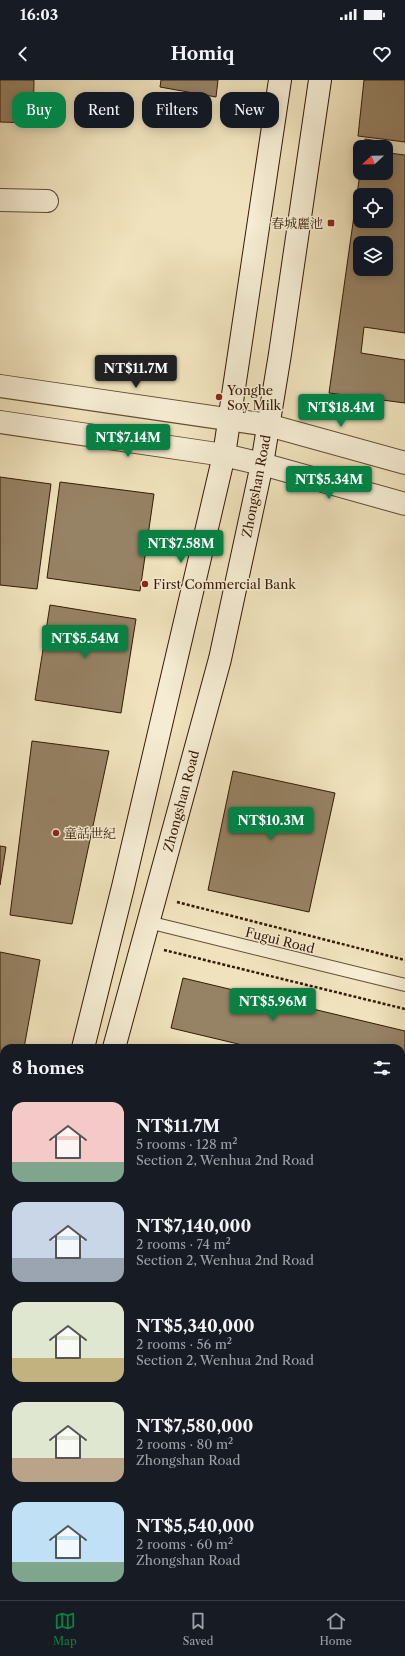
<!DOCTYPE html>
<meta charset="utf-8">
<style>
body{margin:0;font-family:"Libre Caslon Text","Noto Serif TC",serif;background:#20242c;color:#f1f3f6;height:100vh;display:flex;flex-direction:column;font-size:15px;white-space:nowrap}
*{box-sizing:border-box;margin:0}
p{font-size:13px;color:#9ea1a6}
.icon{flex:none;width:22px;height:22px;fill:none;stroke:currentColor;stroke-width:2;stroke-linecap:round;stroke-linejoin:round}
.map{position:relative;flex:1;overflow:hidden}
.details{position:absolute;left:0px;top:964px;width:405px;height:556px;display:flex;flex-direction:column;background:#171b24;border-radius:12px 12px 0 0;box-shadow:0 2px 10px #0003}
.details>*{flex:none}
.guide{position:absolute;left:12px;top:12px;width:381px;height:36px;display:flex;gap:8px}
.needle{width:26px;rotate:248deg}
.buttons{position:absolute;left:353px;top:60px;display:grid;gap:8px}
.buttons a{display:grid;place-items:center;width:40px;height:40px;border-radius:8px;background:#171b24;box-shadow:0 2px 10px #0003;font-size:20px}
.price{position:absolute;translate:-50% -34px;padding:0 9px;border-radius:4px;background:#0b8043;color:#fff;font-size:13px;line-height:26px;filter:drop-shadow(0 1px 2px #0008)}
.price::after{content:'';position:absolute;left:50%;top:24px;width:12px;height:9px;margin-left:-6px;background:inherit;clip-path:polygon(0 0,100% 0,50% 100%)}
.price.current{background:#222;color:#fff}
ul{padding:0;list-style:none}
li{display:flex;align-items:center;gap:12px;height:100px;padding:0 12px}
li span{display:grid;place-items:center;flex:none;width:112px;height:80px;border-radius:12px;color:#555}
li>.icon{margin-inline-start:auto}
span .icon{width:48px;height:48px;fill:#fffc;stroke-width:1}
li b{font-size:17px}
h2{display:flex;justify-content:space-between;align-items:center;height:48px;padding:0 12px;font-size:17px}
.chip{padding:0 14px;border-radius:12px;background:#171b24;box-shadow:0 2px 10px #0003;font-size:14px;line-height:36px}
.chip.current{background:#0b8043;color:#fff}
.status{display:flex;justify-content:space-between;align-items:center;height:28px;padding:0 20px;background:#171b24;direction:ltr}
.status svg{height:11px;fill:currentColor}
header{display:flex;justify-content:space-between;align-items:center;height:52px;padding:0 12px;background:#171b24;font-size:18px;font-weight:700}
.tabs{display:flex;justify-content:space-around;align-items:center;height:56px;border-top:1px solid #363941;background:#171b24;font-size:11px;color:#9ea1a6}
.tabs a{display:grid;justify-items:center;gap:2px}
.tabs .current{color:#0b8043}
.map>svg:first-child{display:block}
.building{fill:#968264;stroke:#361a04;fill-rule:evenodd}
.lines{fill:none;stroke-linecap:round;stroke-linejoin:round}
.service-casing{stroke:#644c32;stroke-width:14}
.minor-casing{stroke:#644c32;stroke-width:24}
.tertiary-casing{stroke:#644c32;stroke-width:24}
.secondary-casing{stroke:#361a04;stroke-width:24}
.path{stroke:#361a04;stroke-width:2.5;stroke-dasharray:3 2;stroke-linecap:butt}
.service{stroke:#f5ecd3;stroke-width:12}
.minor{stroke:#f5ecd3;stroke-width:22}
.tertiary{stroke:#f5ecd3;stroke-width:22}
.secondary{stroke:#f5ecd3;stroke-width:22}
.poi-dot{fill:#8f2418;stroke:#f5ecd3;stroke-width:1.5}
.labels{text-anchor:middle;stroke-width:3;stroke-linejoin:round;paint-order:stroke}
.poi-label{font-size:13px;fill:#361a04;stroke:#f5ecd3;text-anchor:start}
.street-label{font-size:13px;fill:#361a04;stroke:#f5ecd3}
</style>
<div class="status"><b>16:03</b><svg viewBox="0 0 49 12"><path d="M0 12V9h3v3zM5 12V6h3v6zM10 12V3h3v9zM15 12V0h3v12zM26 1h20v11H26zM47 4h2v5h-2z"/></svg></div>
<header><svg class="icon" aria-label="back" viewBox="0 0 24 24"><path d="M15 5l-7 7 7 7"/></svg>Homiq<svg class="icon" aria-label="heart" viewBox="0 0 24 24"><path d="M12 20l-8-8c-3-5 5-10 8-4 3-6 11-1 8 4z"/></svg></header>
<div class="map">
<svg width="405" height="1520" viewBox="0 0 405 1520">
<rect width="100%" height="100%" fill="#efe2bc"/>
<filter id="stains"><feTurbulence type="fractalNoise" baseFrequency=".005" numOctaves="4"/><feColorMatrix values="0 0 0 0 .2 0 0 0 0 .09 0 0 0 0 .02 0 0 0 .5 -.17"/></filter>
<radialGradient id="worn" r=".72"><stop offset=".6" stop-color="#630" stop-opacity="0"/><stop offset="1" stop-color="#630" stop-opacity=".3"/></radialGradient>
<g class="building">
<polygon points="0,0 34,0 33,43 0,42"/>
<polygon points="161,0 218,0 216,17 160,7"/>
<polygon points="364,0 405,0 405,62 358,56"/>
<path d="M365,59L390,63L389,73L405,75V253L364,247L361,273L405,280V323L329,313L360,93H386V67H364ZM360,115H386V141H360ZM360,163H386V189H360Z"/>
<polygon points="0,397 51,404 37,509 0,505"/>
<polygon points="60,402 154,414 140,511 47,498"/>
<polygon points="50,525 136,539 121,633 35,620"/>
<polygon points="32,661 109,671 72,844 10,835"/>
<polygon points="233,691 335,713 309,832 208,810"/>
<polygon points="0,766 6,767 0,805"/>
<polygon points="0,872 40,880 24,968 4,968 4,1077 0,1077"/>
<polygon points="183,898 405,951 405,974 401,991 401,968 255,968 171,948"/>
<polygon points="401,1108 405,1109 405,1197 401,1196"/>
<polygon points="401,1449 405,1450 405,1490 401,1489"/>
</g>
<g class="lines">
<defs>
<polyline id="service" points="148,842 405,905"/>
<polyline id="minor" points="0,120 47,121"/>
<g id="tertiary">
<polyline points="0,306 268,345 405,383"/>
<polyline points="0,342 224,375 262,384 405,424"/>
<polyline points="0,1286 4,1287"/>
<polyline points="0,1330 4,1331"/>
<polyline points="401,1376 405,1377"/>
<polyline points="401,1417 405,1417"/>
</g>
<g id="secondary">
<polyline points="83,968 123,807 224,375 280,0"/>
<polyline points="114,968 220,579 262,384 280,274 320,0"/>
<polyline points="0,1258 4,1244"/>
<polyline points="0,1363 4,1355"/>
</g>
</defs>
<use href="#service" class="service-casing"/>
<use href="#minor" class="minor-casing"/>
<use href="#tertiary" class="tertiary-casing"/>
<use href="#secondary" class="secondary-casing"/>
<g class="path">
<polyline points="177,822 405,880"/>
<polyline points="164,870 405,929"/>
</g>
<use href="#service" class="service"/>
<use href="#minor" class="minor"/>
<use href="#tertiary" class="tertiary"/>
<use href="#secondary" class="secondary"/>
</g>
<g class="poi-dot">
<rect x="327" y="139" width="8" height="8" rx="2"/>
<circle cx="219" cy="317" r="4"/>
<circle cx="145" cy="504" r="4"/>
<circle cx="56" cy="753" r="4"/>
</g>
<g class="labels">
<g class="poi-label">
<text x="323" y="148" text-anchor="end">春城麗池</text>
<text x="227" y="315">Yonghe<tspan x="227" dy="15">Soy Milk</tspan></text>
<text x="153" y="509">First Commercial Bank</text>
<text x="64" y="758">童話世紀</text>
</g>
<g class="street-label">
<text transform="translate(256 406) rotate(-79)" y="5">Zhongshan Road</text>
<text transform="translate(181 721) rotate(-75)" y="5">Zhongshan Road</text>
<text transform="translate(280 860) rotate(14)" y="5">Fugui Road</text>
</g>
</g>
<rect width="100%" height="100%" filter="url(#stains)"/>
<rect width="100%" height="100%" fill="url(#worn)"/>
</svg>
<div class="buttons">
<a><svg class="needle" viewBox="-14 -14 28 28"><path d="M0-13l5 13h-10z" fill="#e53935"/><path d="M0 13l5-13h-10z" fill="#9ea1a6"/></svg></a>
<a><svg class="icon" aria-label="locate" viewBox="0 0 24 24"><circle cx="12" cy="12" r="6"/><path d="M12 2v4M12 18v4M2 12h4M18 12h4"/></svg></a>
<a><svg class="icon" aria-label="layers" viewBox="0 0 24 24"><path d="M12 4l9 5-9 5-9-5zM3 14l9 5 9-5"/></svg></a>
</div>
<b class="price current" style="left:136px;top:309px">NT$11.7M</b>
<b class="price" style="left:341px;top:348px">NT$18.4M</b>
<b class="price" style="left:128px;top:378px">NT$7.14M</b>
<b class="price" style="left:329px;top:420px">NT$5.34M</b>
<b class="price" style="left:181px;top:484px">NT$7.58M</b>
<b class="price" style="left:85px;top:579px">NT$5.54M</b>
<b class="price" style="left:271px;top:761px">NT$10.3M</b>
<b class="price" style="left:273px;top:942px">NT$5.96M</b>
<div class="guide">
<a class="chip current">Buy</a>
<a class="chip">Rent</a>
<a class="chip">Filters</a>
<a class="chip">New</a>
</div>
<section class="details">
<h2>8 homes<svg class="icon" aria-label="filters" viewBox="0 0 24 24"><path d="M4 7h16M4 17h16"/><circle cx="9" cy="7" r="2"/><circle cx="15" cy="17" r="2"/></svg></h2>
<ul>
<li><span style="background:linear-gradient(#f6c9c9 75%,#7fa58c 0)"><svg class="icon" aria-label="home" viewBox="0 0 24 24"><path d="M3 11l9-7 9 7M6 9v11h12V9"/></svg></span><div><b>NT$11.7M</b><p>5 rooms · 128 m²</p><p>Section 2, Wenhua 2nd Road</p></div></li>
<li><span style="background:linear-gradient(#c9d6e8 70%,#9aa5b1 0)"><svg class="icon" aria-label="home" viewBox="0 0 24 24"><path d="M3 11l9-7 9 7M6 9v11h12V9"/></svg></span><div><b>NT$7,140,000</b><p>2 rooms · 74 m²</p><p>Section 2, Wenhua 2nd Road</p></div></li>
<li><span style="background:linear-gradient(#dfe7d0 70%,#c2b280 0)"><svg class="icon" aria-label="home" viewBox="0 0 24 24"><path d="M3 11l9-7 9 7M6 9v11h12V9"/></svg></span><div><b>NT$5,340,000</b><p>2 rooms · 56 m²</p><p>Section 2, Wenhua 2nd Road</p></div></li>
<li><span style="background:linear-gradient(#dfe7d0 70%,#b9a48a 0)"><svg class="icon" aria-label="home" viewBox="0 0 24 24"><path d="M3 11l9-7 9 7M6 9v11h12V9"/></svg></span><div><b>NT$7,580,000</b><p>2 rooms · 80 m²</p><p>Zhongshan Road</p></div></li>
<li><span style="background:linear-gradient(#bfe0f5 75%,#7fa58c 0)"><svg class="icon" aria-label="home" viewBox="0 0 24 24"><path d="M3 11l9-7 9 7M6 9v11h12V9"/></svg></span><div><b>NT$5,540,000</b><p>2 rooms · 60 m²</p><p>Zhongshan Road</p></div></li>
</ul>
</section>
</div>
<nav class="tabs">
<a class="current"><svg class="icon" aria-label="map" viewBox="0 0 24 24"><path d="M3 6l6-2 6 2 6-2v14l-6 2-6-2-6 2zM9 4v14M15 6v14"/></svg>Map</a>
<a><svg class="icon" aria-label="saved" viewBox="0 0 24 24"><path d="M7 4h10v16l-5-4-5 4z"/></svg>Saved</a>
<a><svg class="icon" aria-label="home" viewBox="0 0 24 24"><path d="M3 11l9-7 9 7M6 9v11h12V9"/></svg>Home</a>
</nav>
